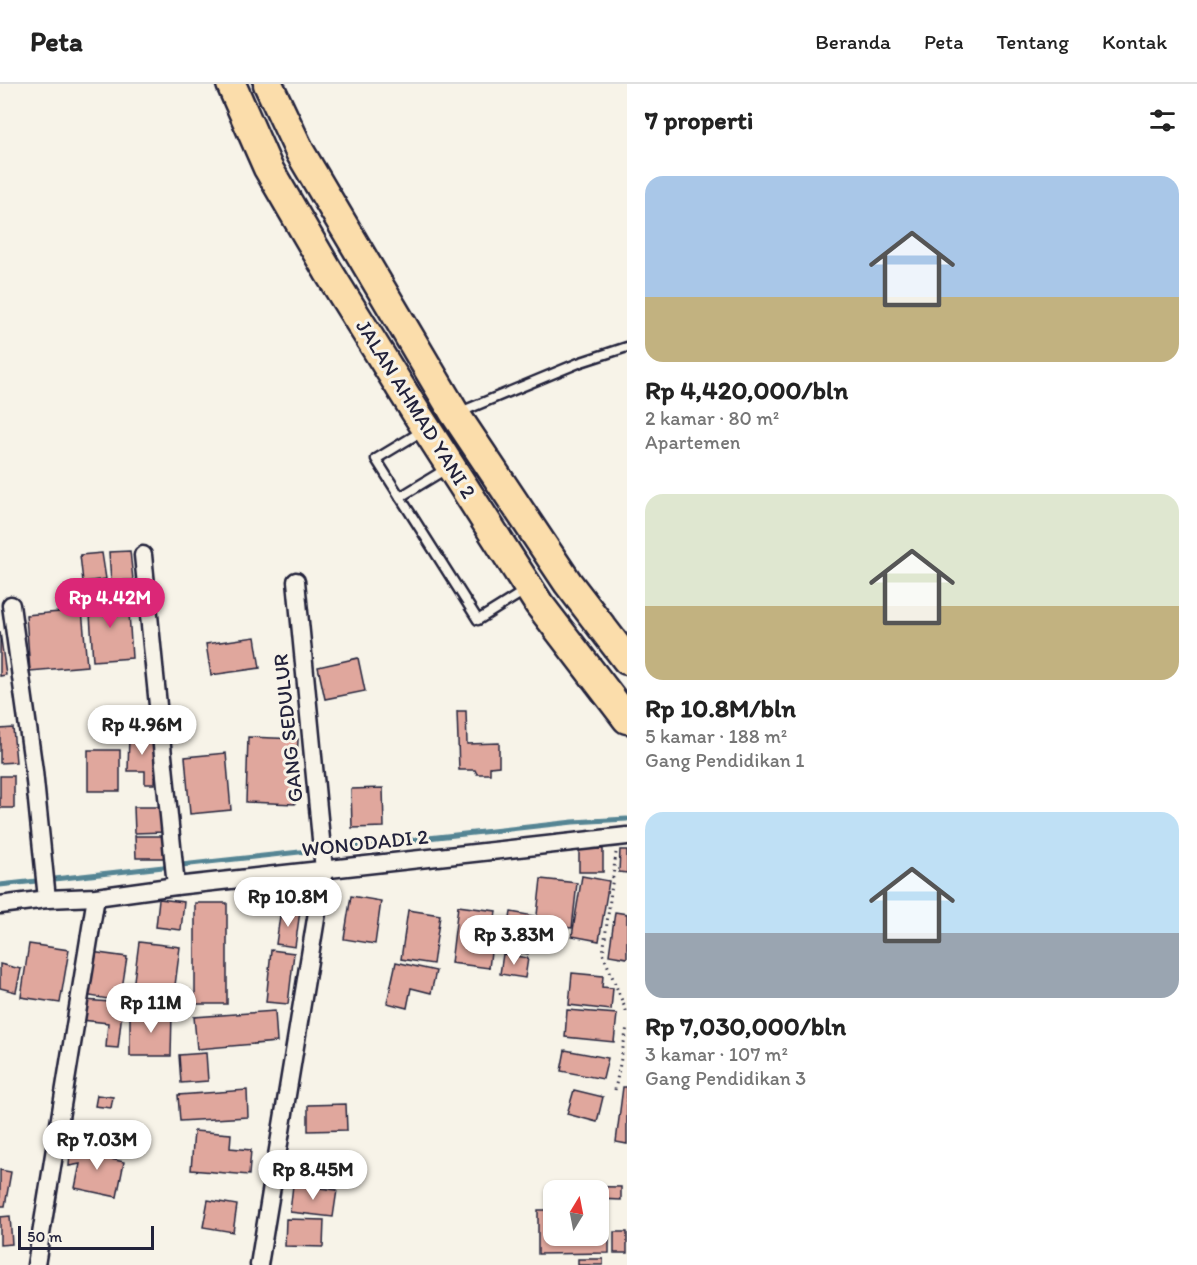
<!DOCTYPE html>
<html lang="id">
<meta charset="utf-8">
<style>
body{margin:0;font-family:Itim,sans-serif;background:#f6f6f6;color:#222;height:100vh;display:flex;flex-direction:column;font-size:22px;white-space:nowrap}
*{box-sizing:border-box;margin:0}
p{font-size:20px;color:#767676}
.icon{flex:none;width:33px;height:33px;fill:none;stroke:currentColor;stroke-width:2;stroke-linecap:round;stroke-linejoin:round}
.map{position:relative;flex:1;overflow:hidden}
.side{display:flex;flex-direction:column;background:#fff;width:570px}
.side>*{flex:none}
.needle{width:39px;rotate:10deg}
.buttons{position:absolute;left:543px;top:1096px;display:grid;gap:12px}
.buttons a{display:grid;place-items:center;width:66px;height:66px;border-radius:12px;background:#fff;box-shadow:0 2px 4px #0004;font-size:30px}
.scale{position:absolute;left:18px;bottom:15px;width:136px;box-sizing:border-box;padding-left:6px;border:3px solid #22223b;border-top:0;font-size:16px;line-height:21px;white-space:nowrap;color:#22223b;-webkit-text-stroke:4px #f7f3e8;paint-order:stroke}
.price{position:absolute;translate:-50% -51px;padding:0 14px;border-radius:21px;background:#fff;color:#222;font-size:20px;line-height:39px;filter:drop-shadow(0 2px 3px #0008)}
.price::after{content:'';position:absolute;left:50%;top:36px;width:18px;height:14px;margin-left:-9px;background:inherit;clip-path:polygon(0 0,100% 0,50% 100%)}
.price.active{background:#db2777;color:#fff}
ul{padding:0;list-style:none}
li{display:grid;align-content:center;gap:12px;height:318px;padding:0 18px}
li span{display:grid;place-items:center;height:186px;border-radius:18px;color:#555}
li>.icon{margin-inline-start:auto}
span .icon{width:108px;height:108px;fill:#fffc;stroke-width:1}
li b{font-size:26px}
h2{display:flex;justify-content:space-between;align-items:center;height:72px;padding:0 18px;font-size:26px}
header{display:flex;align-items:center;gap:36px;box-sizing:border-box;height:84px;padding:0 30px;background:#fff;border-bottom:2px solid #e0e0e0}
header strong{font-size:28px}
nav{display:flex;gap:33px;margin-inline-start:auto;font-size:21px}
main{display:flex;flex:1;min-height:0}
.map>svg:first-child{display:block}
.lines{fill:none;stroke-linecap:round;stroke-linejoin:round}
.stream{stroke:#558594;stroke-width:5}
.building{fill:#e0a79d;stroke:#22223b;stroke-width:1.5}
.lane-casing{stroke:#22223b;stroke-width:13}
.street-casing{stroke:#22223b;stroke-width:21}
.highway-casing{stroke:#22223b;stroke-width:33}
.path{stroke:#22223b;stroke-width:3;stroke-dasharray:1.5 4.5;stroke-linecap:butt}
.lane{stroke:#f7f3e8;stroke-width:8}
.street{stroke:#f7f3e8;stroke-width:16}
.highway{stroke:#fbddab;stroke-width:28}
.labels{text-anchor:middle;stroke-width:6;stroke-linejoin:round;paint-order:stroke}
.street-label{font-size:21px;fill:#22223b;stroke:#f7f3e8}
</style>
<header>
<strong>Peta</strong>
<nav><a>Beranda</a><a>Peta</a><a>Tentang</a><a>Kontak</a></nav>
</header>
<main>
<div class="map">
<svg width="627" height="1181" viewBox="0 0 627 1181">
<rect width="100%" height="100%" fill="#f7f3e8"/>
<filter id="ink" filterUnits="userSpaceOnUse"><feTurbulence type="fractalNoise" baseFrequency=".0167" numOctaves="2"/><feDisplacementMap in="SourceGraphic" scale="12" xChannelSelector="R" yChannelSelector="G"/><feConvolveMatrix kernelMatrix="1 2 1 2 8 2 1 2 1" color-interpolation-filters="sRGB"/></filter>
<g filter="url(#ink)">
<g class="lines">
<polyline class="stream" points="0,801 573,738 627,735"/>
</g>
<g class="building">
<polygon points="130,467 133,496 111,497 109,468"/>
<polygon points="102,469 106,495 83,498 80,471"/>
<polygon points="128,513 132,574 93,577 89,515"/>
<polygon points="82,526 87,582 30,587 26,531"/>
<polygon points="0,548 6,591 0,592"/>
<polygon points="255,553 260,584 211,591 206,560"/>
<polygon points="358,574 365,607 325,615 318,583"/>
<polygon points="457,627 466,627 467,660 499,659 499,682 490,683 490,690 477,690 475,686 459,686"/>
<polygon points="13,644 16,678 0,679 0,645"/>
<polygon points="129,651 155,652 154,700 145,700 145,687 128,687"/>
<polygon points="248,653 298,655 295,720 246,718"/>
<rect x="88" y="666" width="32" height="41"/>
<polygon points="226,669 231,726 190,730 185,673"/>
<rect x="0" y="692" width="14" height="32"/>
<polygon points="383,704 384,743 352,744 351,705"/>
<polygon points="134,723 164,723 164,748 135,749"/>
<polygon points="135,752 164,752 164,774 136,774"/>
<rect x="579" y="765" width="24" height="23"/>
<polygon points="620,766 627,766 627,789 619,788"/>
<polygon points="582,792 609,797 599,857 572,852"/>
<polygon points="541,795 577,799 572,844 536,840"/>
<polygon points="351,812 381,817 375,860 344,855"/>
<polygon points="159,815 184,818 181,846 156,843"/>
<rect x="195" y="819" width="32" height="101"/>
<polygon points="458,822 496,827 489,884 451,879"/>
<polygon points="281,825 300,827 295,863 276,860"/>
<polygon points="408,826 440,831 433,880 401,875"/>
<polygon points="511,828 534,832 528,870 505,866"/>
<polygon points="615,828 627,830 627,874 609,871"/>
<polygon points="139,858 180,863 174,909 133,904"/>
<polygon points="29,860 69,866 60,919 21,913"/>
<polygon points="271,866 294,869 288,920 266,918"/>
<polygon points="91,868 127,873 120,917 84,911"/>
<polygon points="503,870 528,874 525,894 500,890"/>
<polygon points="396,878 436,887 431,909 411,904 407,924 387,919"/>
<polygon points="0,880 21,885 16,908 0,904"/>
<polygon points="572,889 603,892 602,903 613,904 611,926 569,921"/>
<polygon points="84,916 123,919 118,964 106,963 108,939 82,936"/>
<polygon points="567,926 617,930 614,958 565,953"/>
<polygon points="275,927 277,958 197,965 194,933"/>
<polygon points="130,928 172,928 171,972 130,972"/>
<polygon points="565,966 608,974 603,995 561,987"/>
<polygon points="206,969 208,997 181,999 179,971"/>
<polygon points="623,1003 627,1003 627,1060 616,1058"/>
<polygon points="247,1006 248,1033 180,1037 178,1011"/>
<polygon points="574,1006 603,1013 597,1038 567,1030"/>
<polygon points="97,1011 113,1013 111,1024 95,1022"/>
<polygon points="346,1020 347,1046 308,1047 308,1021"/>
<polygon points="194,1047 231,1050 230,1064 251,1066 249,1091 191,1086"/>
<polygon points="88,1061 104,1062 107,1074 124,1078 117,1113 75,1104 80,1080 69,1082 70,1068 87,1070"/>
<polygon points="0,1086 11,1088 5,1122 0,1122"/>
<polygon points="293,1101 337,1106 333,1133 290,1128"/>
<polygon points="563,1102 621,1103 621,1116 598,1115 598,1107 563,1107"/>
<polygon points="208,1116 237,1121 233,1148 203,1143"/>
<polygon points="608,1123 609,1137 598,1137 598,1124"/>
<polygon points="538,1126 554,1126 554,1152 598,1152 598,1149 609,1148 609,1169 538,1170"/>
<polygon points="10,1132 12,1160 0,1161 0,1133"/>
<polygon points="286,1135 324,1136 323,1163 285,1162"/>
<rect x="614" y="1148" width="13" height="21"/>
<rect x="578" y="1175" width="25" height="6"/>
</g>
<g class="lines">
<defs>
<g id="lane">
<polyline points="458,329 581,278 627,263"/>
<polyline points="424,346 376,375 478,536 526,506"/>
<polyline points="400,413 446,385"/>
</g>
<g id="street">
<polyline points="143,471 176,802"/>
<polyline points="11,521 34,687 47,815"/>
<polyline points="0,821 47,815 96,813 176,802 627,752"/>
<polyline points="36,1181 96,813"/>
<polyline points="259,1181 324,786 296,497"/>
</g>
<g id="highway">
<polyline points="231,0 268,84 328,187 417,330 539,520 627,635"/>
<polyline points="268,0 300,68 455,330 568,499 627,576"/>
</g>
</defs>
<use href="#lane" class="lane-casing"/>
<use href="#street" class="street-casing"/>
<use href="#highway" class="highway-casing"/>
<g class="path">
<polyline points="616,769 603,870 627,929"/>
<polyline points="615,1006 627,943"/>
</g>
<use href="#lane" class="lane"/>
<use href="#street" class="street"/>
<use href="#highway" class="highway"/>
</g>
</g>
<g class="labels">
<g class="street-label">
<text transform="translate(416 325) rotate(58)" y="7">JALAN AHMAD YANI 2</text>
<text transform="translate(288 644) rotate(-96)" y="7">GANG SEDULUR</text>
<text transform="translate(365 759) rotate(-6)" y="7">WONODADI 2</text>
</g>
</g>
</svg>
<div class="buttons">
<a><svg class="needle" viewBox="-14 -14 28 28"><path d="M0-13l5 13h-10z" fill="#e53935"/><path d="M0 13l5-13h-10z" fill="#767676"/></svg></a>
</div>
<div class="scale">50 m</div>
<b class="price active" style="left:110px;top:545px">Rp 4.42M</b>
<b class="price" style="left:142px;top:672px">Rp 4.96M</b>
<b class="price" style="left:288px;top:844px">Rp 10.8M</b>
<b class="price" style="left:514px;top:882px">Rp 3.83M</b>
<b class="price" style="left:151px;top:950px">Rp 11M</b>
<b class="price" style="left:97px;top:1087px">Rp 7.03M</b>
<b class="price" style="left:313px;top:1117px">Rp 8.45M</b>
</div>
<section class="side">
<h2>7 properti<svg class="icon" aria-label="filters" viewBox="0 0 24 24"><path d="M4 7h16M4 17h16"/><circle cx="9" cy="7" r="2"/><circle cx="15" cy="17" r="2"/></svg></h2>
<ul>
<li><span style="background:linear-gradient(#a9c7e8 65%,#c2b280 0)"><svg class="icon" aria-label="home" viewBox="0 0 24 24"><path d="M3 11l9-7 9 7M6 9v11h12V9"/></svg></span><div><b>Rp 4,420,000/bln</b><p>2 kamar · 80 m²</p><p>Apartemen</p></div></li>
<li><span style="background:linear-gradient(#dfe7d0 60%,#c2b280 0)"><svg class="icon" aria-label="home" viewBox="0 0 24 24"><path d="M3 11l9-7 9 7M6 9v11h12V9"/></svg></span><div><b>Rp 10.8M/bln</b><p>5 kamar · 188 m²</p><p>Gang Pendidikan 1</p></div></li>
<li><span style="background:linear-gradient(#bfe0f5 65%,#9aa5b1 0)"><svg class="icon" aria-label="home" viewBox="0 0 24 24"><path d="M3 11l9-7 9 7M6 9v11h12V9"/></svg></span><div><b>Rp 7,030,000/bln</b><p>3 kamar · 107 m²</p><p>Gang Pendidikan 3</p></div></li>
</ul>
</section>
</main>
